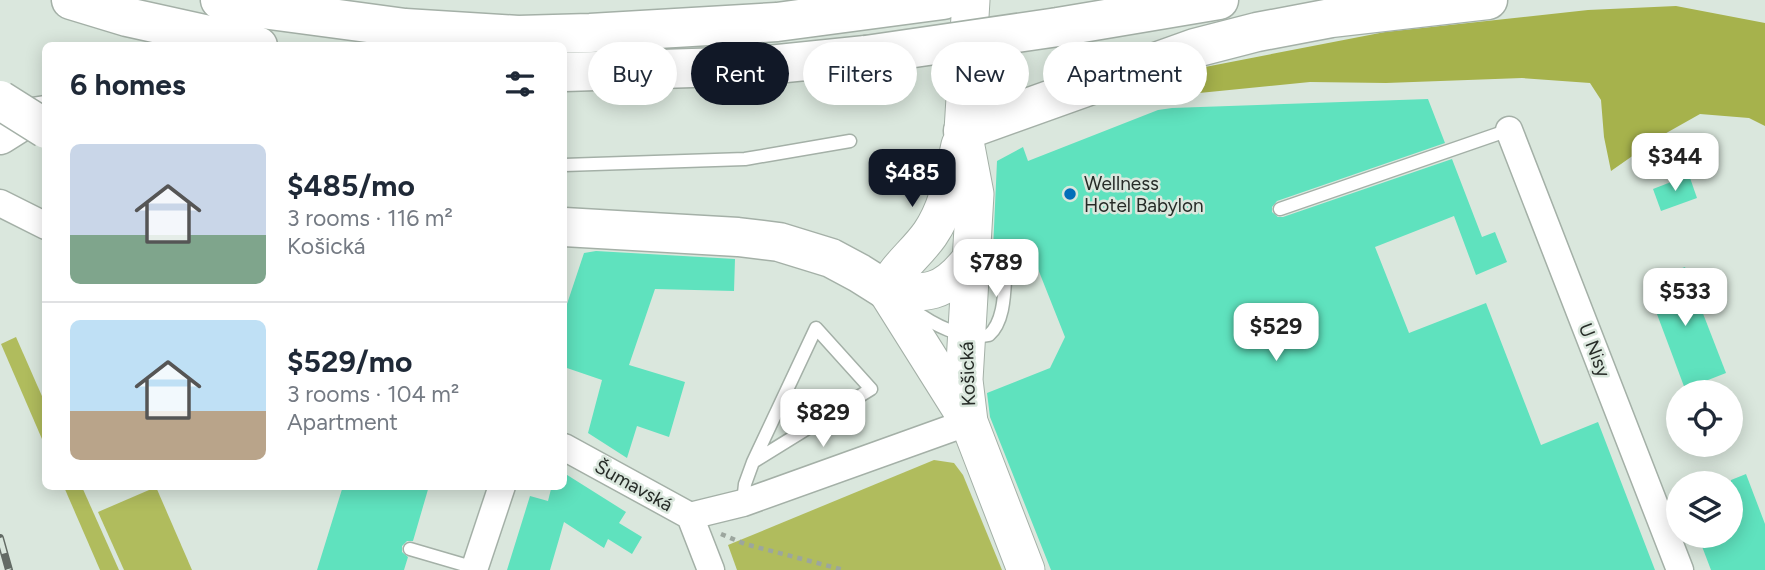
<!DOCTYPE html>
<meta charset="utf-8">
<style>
body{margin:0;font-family:Figtree,sans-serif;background:#f6f6f7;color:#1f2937;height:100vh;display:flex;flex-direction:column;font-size:26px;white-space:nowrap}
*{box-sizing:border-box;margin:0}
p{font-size:23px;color:#747a83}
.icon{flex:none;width:38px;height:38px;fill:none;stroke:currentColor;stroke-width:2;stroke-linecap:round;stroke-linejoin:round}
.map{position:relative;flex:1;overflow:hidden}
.panel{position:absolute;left:42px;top:42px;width:525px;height:448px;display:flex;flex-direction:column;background:#fff;border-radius:10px;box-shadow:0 4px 18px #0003}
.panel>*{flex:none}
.banner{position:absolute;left:588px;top:42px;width:665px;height:63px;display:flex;gap:14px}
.controls{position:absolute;left:1666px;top:380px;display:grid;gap:14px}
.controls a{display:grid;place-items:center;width:77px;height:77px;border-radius:50%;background:#fff;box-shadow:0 4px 18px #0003;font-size:35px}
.price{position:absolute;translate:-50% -60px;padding:0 16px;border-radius:14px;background:#fff;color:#222;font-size:23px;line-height:46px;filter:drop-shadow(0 2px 4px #0008)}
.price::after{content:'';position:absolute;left:50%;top:42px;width:21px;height:16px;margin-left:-10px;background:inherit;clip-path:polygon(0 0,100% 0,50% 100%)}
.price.active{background:#111827;color:#fff}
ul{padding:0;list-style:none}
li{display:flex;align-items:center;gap:21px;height:175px;padding:0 28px}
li+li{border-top:2px solid #e0e1e3}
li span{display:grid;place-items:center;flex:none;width:196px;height:140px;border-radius:10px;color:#555}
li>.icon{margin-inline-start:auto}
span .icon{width:84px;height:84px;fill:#fffc;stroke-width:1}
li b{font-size:30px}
h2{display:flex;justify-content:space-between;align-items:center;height:84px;padding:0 28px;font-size:30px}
.pill{padding:0 24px;border-radius:32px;background:#fff;box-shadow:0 4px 18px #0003;font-size:24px;line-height:63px}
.pill.active{background:#111827;color:#fff}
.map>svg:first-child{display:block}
.green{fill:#b0bc5d}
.forest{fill:#a6b24c}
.building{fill:#5fe2be}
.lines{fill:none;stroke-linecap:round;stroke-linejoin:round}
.lane-casing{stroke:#a4b0a7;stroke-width:15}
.street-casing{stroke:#a4b0a7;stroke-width:29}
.secondary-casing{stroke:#a4b0a7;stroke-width:39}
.highway-casing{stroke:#a4b0a7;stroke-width:41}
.path{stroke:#9ca69e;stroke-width:4.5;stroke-dasharray:5 5;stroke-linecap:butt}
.lane{stroke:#fff;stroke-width:12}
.street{stroke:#fff;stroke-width:26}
.secondary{stroke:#fff;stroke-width:37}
.highway{stroke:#fff;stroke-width:38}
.rail-casing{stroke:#636b65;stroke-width:8}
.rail{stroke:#dae7dd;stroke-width:5;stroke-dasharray:16;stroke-linecap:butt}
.highway-bridge-casing{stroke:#a4b0a7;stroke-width:41;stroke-linecap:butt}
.highway-bridge{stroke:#fff;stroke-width:38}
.poi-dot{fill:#026eb9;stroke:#dae7dd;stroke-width:2.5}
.labels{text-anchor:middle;stroke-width:5;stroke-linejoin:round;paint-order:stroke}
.poi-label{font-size:19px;fill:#262b27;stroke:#dae7dd;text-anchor:start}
.street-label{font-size:19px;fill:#262b27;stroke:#dae7dd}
</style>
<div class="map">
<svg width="1765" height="570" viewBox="0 0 1765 570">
<rect width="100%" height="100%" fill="#dae7dd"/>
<g class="green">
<polygon points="16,337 45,403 45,446 1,344"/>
<polygon points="934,460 954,463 963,475 1002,570 737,570 728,545"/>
<polygon points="64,487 82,487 119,570 100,570"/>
<polygon points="156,487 192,570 124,570 98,512"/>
</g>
<polygon class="forest" points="1676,6 1765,23 1765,126 1749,118 1700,114 1661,136 1611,171 1604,137 1601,100 1590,83 1522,78 1386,83 1310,82 1159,97 1149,89 1169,74 1385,32 1588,10"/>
<g class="building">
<polygon points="1428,99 1445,143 1277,201 1272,207 1272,212 1278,217 1283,217 1452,159 1482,237 1495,232 1507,262 1476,275 1454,216 1375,247 1409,333 1486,303 1541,445 1598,422 1655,570 1051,570 990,417 987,393 1050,368 1065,337 1038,269 1015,266 1013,262 1007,257 1002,259 998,263 993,250 997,161 1023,147 1028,161 1158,110 1172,108"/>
<polygon points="1689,175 1697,198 1661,211 1653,189"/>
<polygon points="596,251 735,259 734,291 655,289 629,365 685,382 669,437 637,426 627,458 588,433 602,380 564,367 564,313 584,253"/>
<polygon points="1685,267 1726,373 1685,389 1645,282"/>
<polygon points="564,473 626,512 619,523 642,537 632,554 608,539 604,548 564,522 550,570 507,570 530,496 548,501 551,489 564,486"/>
<polygon points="1746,474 1765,524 1765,570 1711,570 1698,536 1731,536 1731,480"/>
<polygon points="343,486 429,486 413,541 407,541 402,546 402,552 408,557 404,570 317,570"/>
</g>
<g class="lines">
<defs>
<g id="lane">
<polyline points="564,165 745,159 850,141"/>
<polyline points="1280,209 1509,130"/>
<path d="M912,309C932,324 963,341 989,335C1006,320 1004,287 1006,266"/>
<polyline points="743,503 745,484 753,462 871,389 816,328 753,462"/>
<polyline points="410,549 475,568"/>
</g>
<g id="street">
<polyline points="1509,130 1680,570"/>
<polyline points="0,203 46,226"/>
<polyline points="564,447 690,516 711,570"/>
<polyline points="690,516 743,503 969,422"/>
<polyline points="474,570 502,486"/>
</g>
<g id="secondary">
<polyline points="971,0 963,131 975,194 964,380 969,422 1026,570"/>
<path d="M886,290C896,268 916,254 930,234C948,208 953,176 960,145"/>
<polyline points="886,290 964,414"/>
<path d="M886,290C927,294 943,295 970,260"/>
</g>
<g id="highway">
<polyline points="71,0 127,17 258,46"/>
<polyline points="220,0 241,6 405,28 518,35 590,33 777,22 943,0"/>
<polyline points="1058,27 1219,0"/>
<polyline points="564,72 757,66 866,55"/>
<polyline points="963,131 1195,48 1257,32 1331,18 1488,0"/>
<polyline points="0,135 27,118 46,115"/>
<polyline points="564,227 738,237 779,242 831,258 859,273 886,290"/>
</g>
</defs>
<use href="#lane" class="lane-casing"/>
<use href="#street" class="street-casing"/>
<use href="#secondary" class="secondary-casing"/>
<use href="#highway" class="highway-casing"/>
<polyline class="path" points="721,534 745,544 844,570"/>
<use href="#lane" class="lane"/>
<use href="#street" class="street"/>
<use href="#secondary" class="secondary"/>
<use href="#highway" class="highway"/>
<defs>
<polyline id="rail" points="0,538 9,570"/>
</defs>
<use href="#rail" class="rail-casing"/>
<use href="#rail" class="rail"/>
<defs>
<g id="highway-bridge">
<polyline points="866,55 1058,27"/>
<polyline points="0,100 46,129"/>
</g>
</defs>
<use href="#highway-bridge" class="highway-bridge-casing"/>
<use href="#highway-bridge" class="highway-bridge"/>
</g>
<circle class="poi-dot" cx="1070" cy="194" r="7"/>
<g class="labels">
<g class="poi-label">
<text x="1084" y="190">Wellness<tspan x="1084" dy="22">Hotel Babylon</tspan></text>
</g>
<g class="street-label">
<text transform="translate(1595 350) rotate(69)" y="7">U Nisy</text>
<text transform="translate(967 374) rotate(-92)" y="7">Košická</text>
<text transform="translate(634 485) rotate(29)" y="7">Šumavská</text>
</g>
</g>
</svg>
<div class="controls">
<a><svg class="icon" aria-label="locate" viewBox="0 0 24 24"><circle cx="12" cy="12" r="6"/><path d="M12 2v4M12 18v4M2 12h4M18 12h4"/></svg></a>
<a><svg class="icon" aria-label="layers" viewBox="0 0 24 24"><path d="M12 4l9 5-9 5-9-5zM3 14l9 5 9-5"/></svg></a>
</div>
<b class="price" style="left:1675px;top:193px">$344</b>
<b class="price active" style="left:912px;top:209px">$485</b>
<b class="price" style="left:996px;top:299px">$789</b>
<b class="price" style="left:1685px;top:328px">$533</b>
<b class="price" style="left:1276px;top:363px">$529</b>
<b class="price" style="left:823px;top:449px">$829</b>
<div class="banner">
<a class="pill">Buy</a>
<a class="pill active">Rent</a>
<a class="pill">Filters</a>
<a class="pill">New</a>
<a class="pill">Apartment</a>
</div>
<section class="panel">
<h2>6 homes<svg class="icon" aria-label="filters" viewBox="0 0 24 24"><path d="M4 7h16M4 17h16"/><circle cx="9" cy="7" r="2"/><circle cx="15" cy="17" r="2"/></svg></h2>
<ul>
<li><span style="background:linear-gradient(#c9d6e8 65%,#7fa58c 0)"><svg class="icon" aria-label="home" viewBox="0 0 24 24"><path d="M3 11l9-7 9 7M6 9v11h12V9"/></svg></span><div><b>$485/mo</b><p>3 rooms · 116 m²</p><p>Košická</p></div></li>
<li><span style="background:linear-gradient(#bfe0f5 65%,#b9a48a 0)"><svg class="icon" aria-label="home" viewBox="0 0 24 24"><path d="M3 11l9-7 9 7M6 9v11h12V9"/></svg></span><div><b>$529/mo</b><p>3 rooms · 104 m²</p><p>Apartment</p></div></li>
</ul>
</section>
</div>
